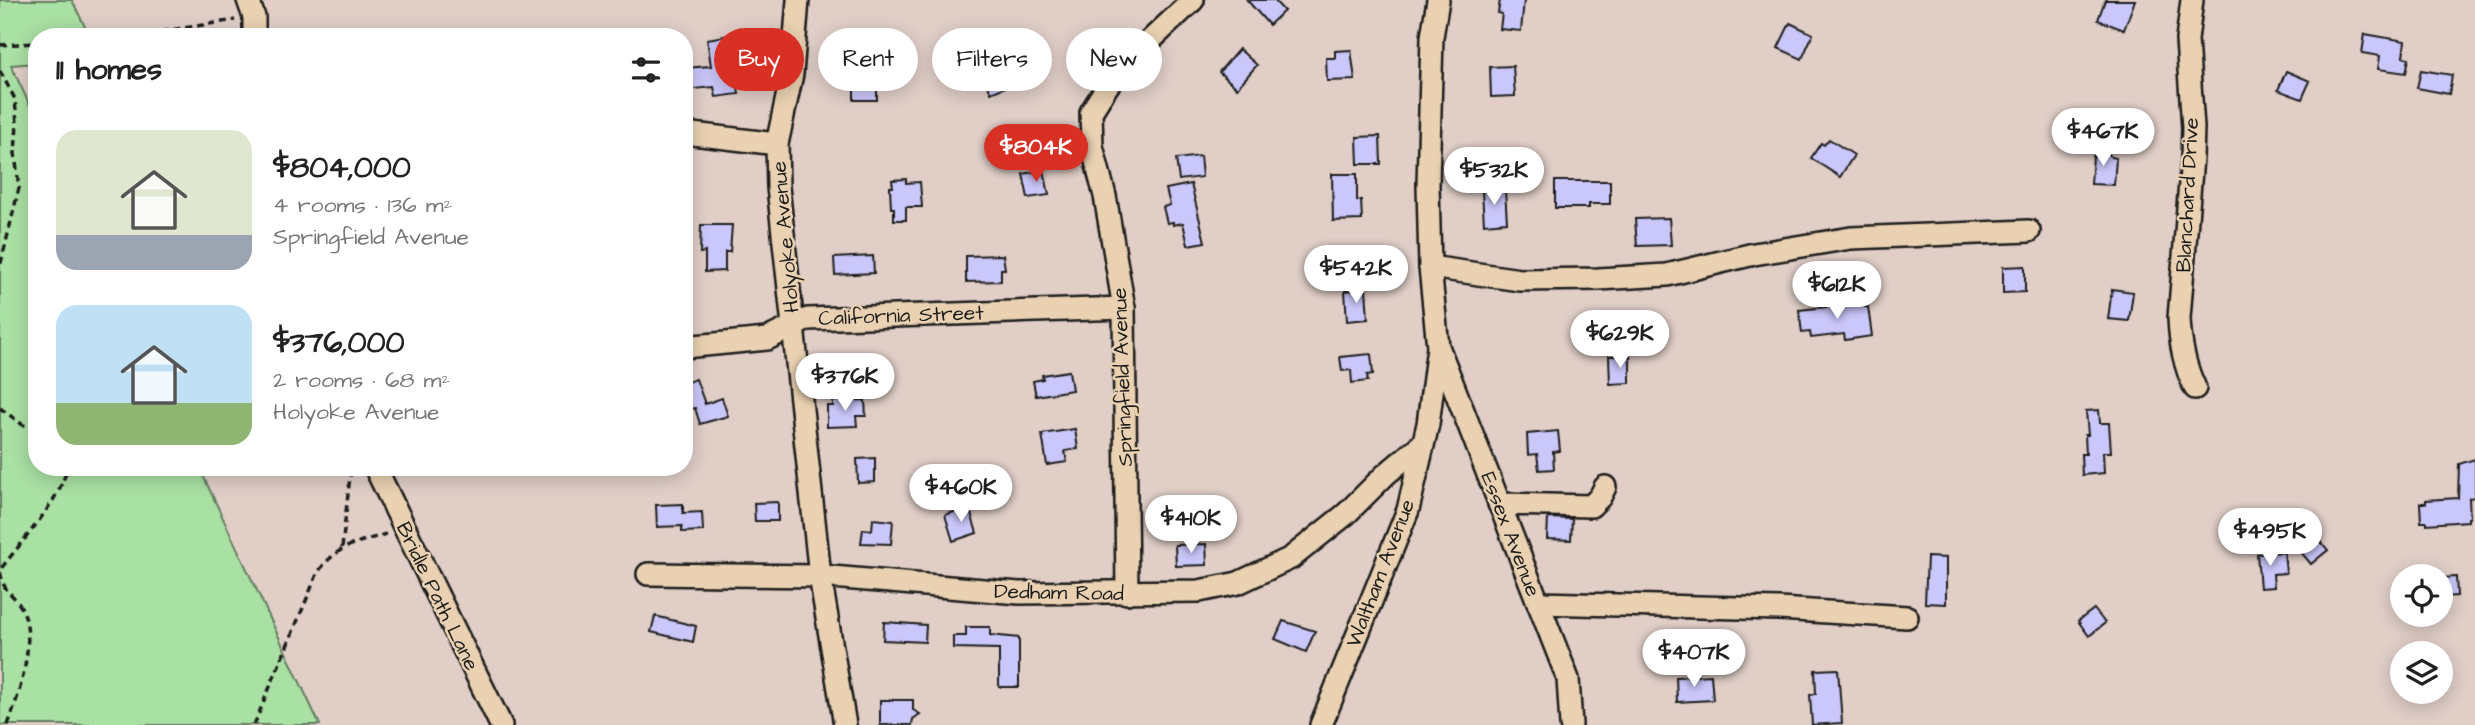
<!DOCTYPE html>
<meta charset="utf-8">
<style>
body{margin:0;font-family:"Architects Daughter",sans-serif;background:#f2f2f2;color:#222;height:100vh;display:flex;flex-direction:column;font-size:26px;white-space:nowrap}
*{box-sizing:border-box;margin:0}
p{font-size:23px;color:#767676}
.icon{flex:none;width:38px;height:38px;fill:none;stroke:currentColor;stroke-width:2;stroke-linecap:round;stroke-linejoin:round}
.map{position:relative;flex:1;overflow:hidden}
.details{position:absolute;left:28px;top:28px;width:665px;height:448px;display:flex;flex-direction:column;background:#fff;border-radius:28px;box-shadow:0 4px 18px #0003}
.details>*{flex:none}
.top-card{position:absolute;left:714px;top:28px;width:665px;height:63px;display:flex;gap:14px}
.tools{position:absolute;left:2390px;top:564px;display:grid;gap:14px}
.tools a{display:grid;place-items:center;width:63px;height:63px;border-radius:50%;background:#fff;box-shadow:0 4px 18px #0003;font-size:35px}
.price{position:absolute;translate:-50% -60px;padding:0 16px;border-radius:24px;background:#fff;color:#222;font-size:23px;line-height:46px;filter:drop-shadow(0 2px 4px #0008)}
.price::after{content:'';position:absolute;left:50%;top:42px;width:21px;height:16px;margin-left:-10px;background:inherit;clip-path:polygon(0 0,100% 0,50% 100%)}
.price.on{background:#d93025;color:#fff}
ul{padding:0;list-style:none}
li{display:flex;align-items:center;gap:21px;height:175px;padding:0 28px}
li span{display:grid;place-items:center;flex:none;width:196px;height:140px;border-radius:21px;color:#555}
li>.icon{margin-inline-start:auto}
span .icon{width:84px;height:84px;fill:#fffc;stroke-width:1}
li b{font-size:30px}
h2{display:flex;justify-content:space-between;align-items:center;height:84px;padding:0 28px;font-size:30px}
.tag{padding:0 24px;border-radius:32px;background:#fff;box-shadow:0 4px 18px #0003;font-size:24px;line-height:63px}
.tag.on{background:#d93025;color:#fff}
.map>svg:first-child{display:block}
.green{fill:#a9e0a3;stroke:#627e60;stroke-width:2}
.building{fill:#cac7fa;stroke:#1c1c1c;stroke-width:2}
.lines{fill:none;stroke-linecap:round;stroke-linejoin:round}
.minor-casing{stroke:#1c1c1c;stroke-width:26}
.path{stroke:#1c1c1c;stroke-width:3.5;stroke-dasharray:7 5;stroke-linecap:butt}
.minor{stroke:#e9d1b1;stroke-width:21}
.labels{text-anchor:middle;stroke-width:5;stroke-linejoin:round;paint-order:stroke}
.street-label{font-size:21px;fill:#1c1c1c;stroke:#e9d1b1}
</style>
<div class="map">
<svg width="2475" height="725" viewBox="0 0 2475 725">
<rect width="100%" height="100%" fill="#e0cec7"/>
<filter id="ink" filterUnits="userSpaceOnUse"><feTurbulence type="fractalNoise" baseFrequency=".0143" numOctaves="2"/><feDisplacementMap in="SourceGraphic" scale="14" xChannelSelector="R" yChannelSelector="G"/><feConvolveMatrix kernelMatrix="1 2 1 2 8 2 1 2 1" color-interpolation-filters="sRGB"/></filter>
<g filter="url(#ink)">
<polygon class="green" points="0,0 72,0 90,37 37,37 37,63 11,65 37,121 37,467 199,467 320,725 0,725"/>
<g class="building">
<polygon points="1247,0 1274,0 1284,11 1269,25"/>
<polygon points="1500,0 1524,0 1521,31 1500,29 1502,14 1498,13"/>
<polygon points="2105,0 2135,0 2124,30 2098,20"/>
<polygon points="1790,23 1813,34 1802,59 1778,48"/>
<polygon points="990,30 1006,66 1003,68 1010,85 991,93 968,40"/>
<polygon points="2365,34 2405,41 2403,57 2409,58 2406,73 2378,69 2380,56 2362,53"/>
<polygon points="731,35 739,94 716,97 714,87 684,90 684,68 711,66 707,39"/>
<polygon points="1239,49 1257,65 1237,88 1219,72"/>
<polygon points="1351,50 1355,80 1327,81 1326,58 1335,58 1335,51"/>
<polygon points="1513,66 1515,96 1491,97 1490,67"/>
<rect x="854" y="68" width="23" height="32"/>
<polygon points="2421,70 2452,75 2449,94 2417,88"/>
<polygon points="2286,71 2310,81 2302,99 2278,90"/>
<polygon points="1380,136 1381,164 1358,164 1357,137"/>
<polygon points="1829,139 1854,155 1840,177 1811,158 1821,143 1824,145"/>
<polygon points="2098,140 2111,157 2116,158 2114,185 2091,184 2093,156 2096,157"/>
<polygon points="1200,156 1202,177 1179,180 1176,159"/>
<polygon points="1044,170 1049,195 1028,198 1023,174"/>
<polygon points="1332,174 1357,174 1357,201 1361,200 1362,220 1333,221"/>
<polygon points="906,179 906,183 920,182 922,207 906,207 906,220 894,220 894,208 891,208 890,187 893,187 892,180"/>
<polygon points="1555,181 1610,181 1610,204 1589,204 1589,208 1555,208"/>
<polygon points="1191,184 1205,242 1188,245 1183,223 1173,225 1173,222 1167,223 1163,207 1170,205 1166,189"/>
<polygon points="1505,190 1507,222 1484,224 1482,191"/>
<polygon points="1669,218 1671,245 1637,246 1635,219"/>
<polygon points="701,225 732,225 730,252 725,252 725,271 705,272 705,252 700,253"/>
<polygon points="1003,255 1005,269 1001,269 1001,281 966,282 966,256"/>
<polygon points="873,256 874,273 835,275 834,258"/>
<polygon points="2025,266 2025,292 2003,293 2003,267"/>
<polygon points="1366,289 1368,319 1347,321 1345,291"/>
<polygon points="2112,289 2133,292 2129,321 2108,319"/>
<polygon points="1864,303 1865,307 1868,307 1872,336 1845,340 1844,334 1811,338 1810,332 1802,333 1799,310"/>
<polygon points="1371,354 1373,374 1367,375 1368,381 1352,383 1351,370 1342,371 1340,357"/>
<polygon points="1609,356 1630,356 1630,383 1610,384"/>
<polygon points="1069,371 1072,390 1036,396 1033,381 1043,379 1042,375"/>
<polygon points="696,379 705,404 722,398 728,416 700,424 695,408 691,409 684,388 684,383"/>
<polygon points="865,400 866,416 856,416 857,426 827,427 827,406 833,406 833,401"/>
<polygon points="2099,410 2100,423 2109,423 2111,452 2103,452 2104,473 2082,475 2081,454 2086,454 2085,435 2088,435 2086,411"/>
<polygon points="1075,429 1078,449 1065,451 1067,462 1047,465 1042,434"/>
<polygon points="1558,431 1560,451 1553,452 1554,469 1539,470 1537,454 1528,455 1527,434"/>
<polygon points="875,458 875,482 858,483 857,459"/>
<polygon points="2475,459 2475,497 2469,498 2470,518 2468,518 2468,521 2427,524 2427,522 2421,522 2420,503 2426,503 2426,500 2458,498 2459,464"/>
<polygon points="778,502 778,521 755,521 754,503"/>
<polygon points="683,504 683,513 702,512 703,531 682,532 682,526 657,527 656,505"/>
<polygon points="969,507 977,533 953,541 945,515"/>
<polygon points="1548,518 1572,519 1571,540 1547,539"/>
<polygon points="873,519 893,521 891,544 861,543 863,529 872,530"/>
<polygon points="2312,531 2328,550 2311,564 2295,545"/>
<polygon points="1206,544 1207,565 1176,566 1175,545"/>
<polygon points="2284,552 2286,573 2273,574 2274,587 2260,588 2257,554"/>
<polygon points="1927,557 1946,558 1946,604 1925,603"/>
<polygon points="2456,577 2457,596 2443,597 2442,578"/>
<polygon points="2094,609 2105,623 2089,636 2078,621"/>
<polygon points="655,616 696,626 693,642 651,632"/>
<polygon points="1283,621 1315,631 1306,652 1275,639"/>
<polygon points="884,622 926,625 925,642 883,640"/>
<polygon points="966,627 990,627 990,635 1019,638 1019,687 999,687 999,649 953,648 953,636 966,636"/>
<polygon points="1838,669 1842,723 1812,725 1810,695 1816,694 1815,670"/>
<polygon points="1711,675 1713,700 1677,702 1676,677"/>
<polygon points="880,700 913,700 913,710 920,714 913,719 912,725 880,725"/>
</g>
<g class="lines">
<defs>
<g id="minor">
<polyline points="248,0 254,17 254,37"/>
<polyline points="798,0 792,74 777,144 778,187 820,576 845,725"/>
<path d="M2192,0L2187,40L2193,128L2192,158L2179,318C2180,344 2184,365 2195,388"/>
<polyline points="684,133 777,144"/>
<polyline points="1430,267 1520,280 1598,279 1667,275 1754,254 1851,238 2029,231"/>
<polyline points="684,347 767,339 808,319 1124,308"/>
<polyline points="1439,349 1568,679 1571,725"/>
<polyline points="375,467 501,725"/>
<polyline points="1499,504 1591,506 1600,497 1605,487"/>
<polyline points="648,574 820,576 1019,593 1199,591 1238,583 1291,558 1346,514 1385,475 1422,444"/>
<polyline points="1127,593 1124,308 1105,196 1092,146 1091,112 1108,85 1136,54 1193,0"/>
<polyline points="1538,603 1779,609 1907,617"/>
<polyline points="1321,725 1408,510 1428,424 1438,347 1430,267 1428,185 1432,37 1438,0"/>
</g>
</defs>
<use href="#minor" class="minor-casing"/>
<g class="path">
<polyline points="126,37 235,20"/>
<polyline points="0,45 37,43"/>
<polyline points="0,71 15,99 17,124 15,153 19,188 0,267"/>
<polyline points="0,408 23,425 37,428"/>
<polyline points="214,467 223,467"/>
<polyline points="342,548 351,467"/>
<path d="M8,725C19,695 38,636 21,607C10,589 4,595 0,570C20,543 62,499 67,467"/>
<path d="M254,725L318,572C339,544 355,544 386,534"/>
</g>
<use href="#minor" class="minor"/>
</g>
</g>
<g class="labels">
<g class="street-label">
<text transform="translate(2187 195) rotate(-87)" y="7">Blanchard Drive</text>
<text transform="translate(785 237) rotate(-95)" y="7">Holyoke Avenue</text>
<text transform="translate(901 315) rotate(-2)" y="7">California Street</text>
<text transform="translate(1122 377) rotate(-92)" y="7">Springfield Avenue</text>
<text transform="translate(1511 534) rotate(69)" y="7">Essex Avenue</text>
<text transform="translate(1380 573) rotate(-69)" y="7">Waltham Avenue</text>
<text transform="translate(1059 592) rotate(1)" y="7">Dedham Road</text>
<text transform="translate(438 596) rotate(64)" y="7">Bridle Path Lane</text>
</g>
</g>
</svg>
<div class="tools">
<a><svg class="icon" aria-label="locate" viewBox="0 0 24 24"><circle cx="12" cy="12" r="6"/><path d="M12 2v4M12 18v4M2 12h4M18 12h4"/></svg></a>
<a><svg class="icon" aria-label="layers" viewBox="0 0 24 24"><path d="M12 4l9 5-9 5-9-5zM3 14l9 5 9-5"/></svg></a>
</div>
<b class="price" style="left:2103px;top:168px">$467K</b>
<b class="price on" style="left:1036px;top:184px">$804K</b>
<b class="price" style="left:1494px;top:207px">$532K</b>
<b class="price" style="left:1356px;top:305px">$542K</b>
<b class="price" style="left:1837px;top:321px">$612K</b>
<b class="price" style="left:1620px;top:370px">$629K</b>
<b class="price" style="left:845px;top:413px">$376K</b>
<b class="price" style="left:961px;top:524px">$460K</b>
<b class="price" style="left:1191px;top:555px">$410K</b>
<b class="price" style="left:2270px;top:568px">$495K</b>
<b class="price" style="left:1694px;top:689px">$407K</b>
<div class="top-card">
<a class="tag on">Buy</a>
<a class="tag">Rent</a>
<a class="tag">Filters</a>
<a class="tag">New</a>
</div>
<section class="details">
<h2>11 homes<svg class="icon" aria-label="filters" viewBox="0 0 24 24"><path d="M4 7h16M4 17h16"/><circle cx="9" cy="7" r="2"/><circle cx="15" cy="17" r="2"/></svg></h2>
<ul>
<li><span style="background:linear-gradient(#dfe7d0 75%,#9aa5b1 0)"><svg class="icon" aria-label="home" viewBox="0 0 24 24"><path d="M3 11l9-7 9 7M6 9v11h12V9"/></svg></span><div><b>$804,000</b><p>4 rooms · 136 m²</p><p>Springfield Avenue</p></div></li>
<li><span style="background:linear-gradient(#bfe0f5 70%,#8fb573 0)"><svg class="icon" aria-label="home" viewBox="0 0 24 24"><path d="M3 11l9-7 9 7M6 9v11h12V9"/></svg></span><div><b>$376,000</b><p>2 rooms · 68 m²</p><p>Holyoke Avenue</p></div></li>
</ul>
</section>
</div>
